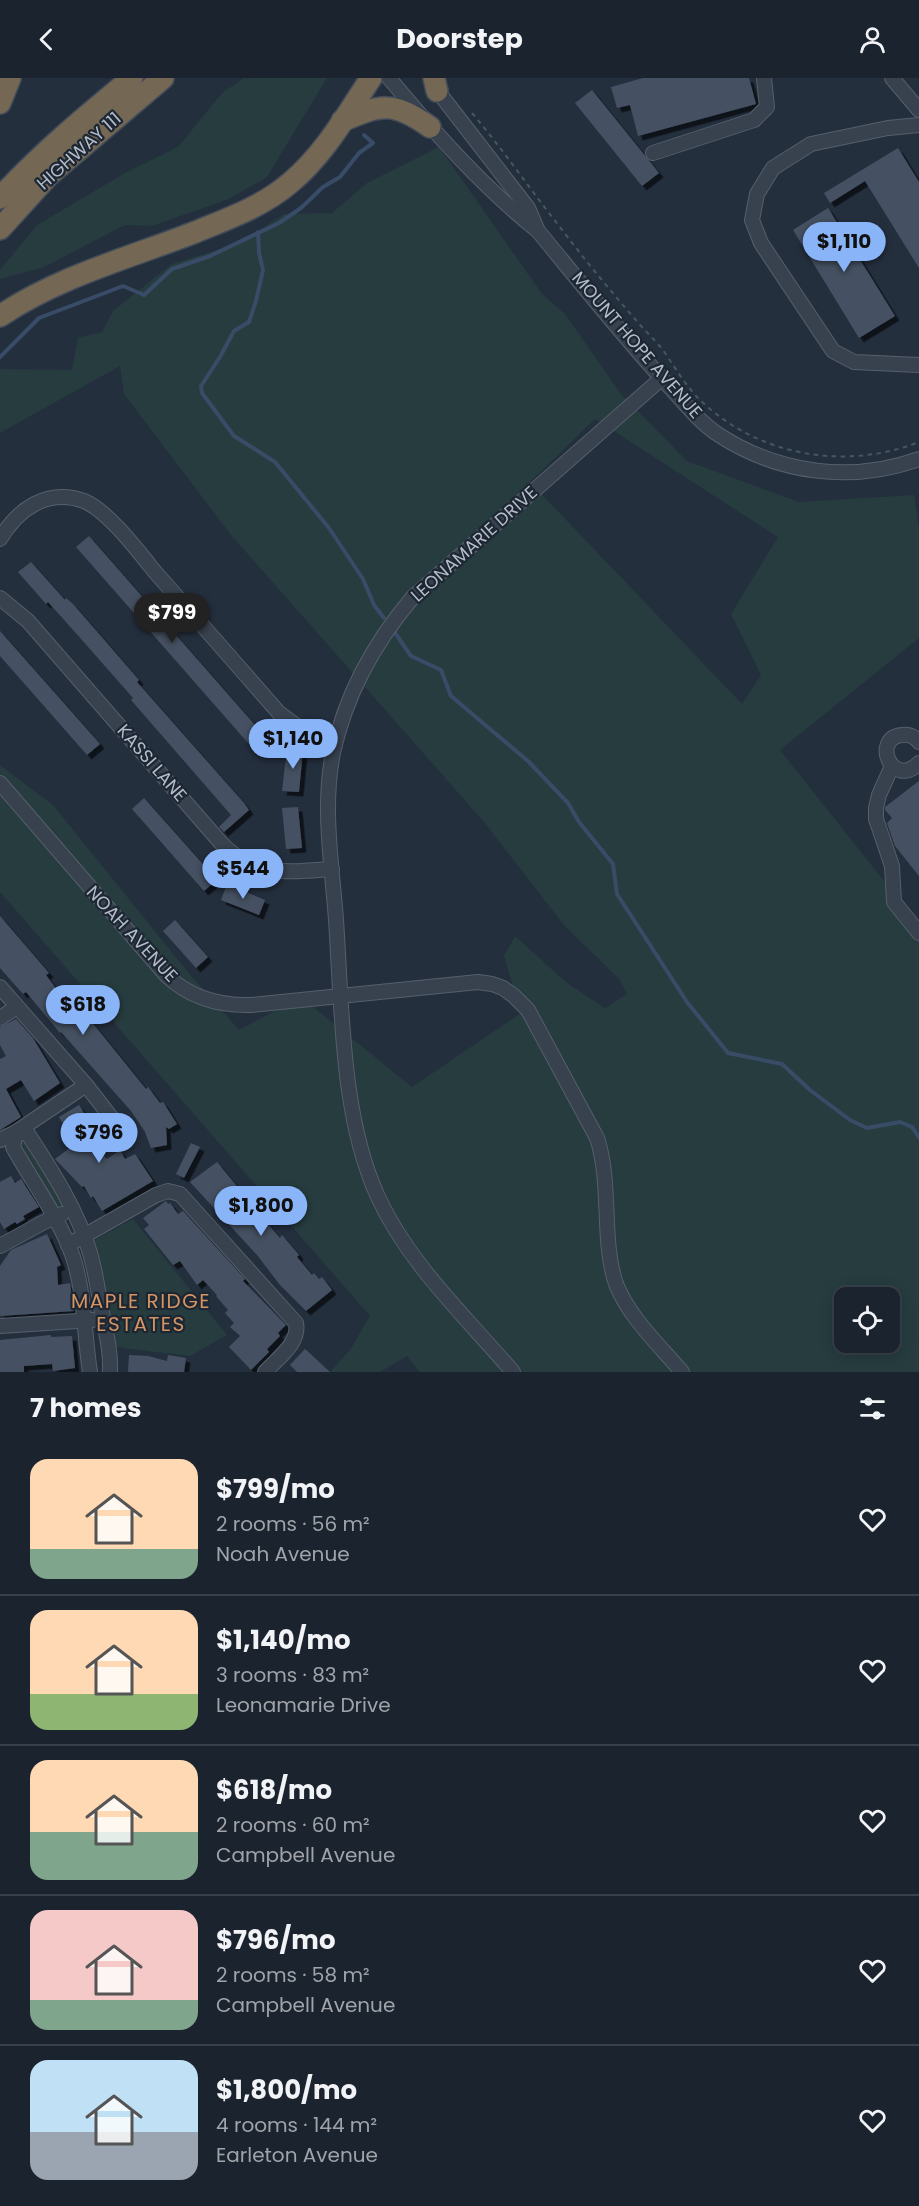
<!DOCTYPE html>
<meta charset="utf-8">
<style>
body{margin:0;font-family:Poppins,sans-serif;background:#242b36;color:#f1f3f6;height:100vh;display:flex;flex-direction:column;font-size:22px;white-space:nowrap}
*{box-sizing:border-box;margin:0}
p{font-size:20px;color:#a0a4aa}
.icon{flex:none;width:33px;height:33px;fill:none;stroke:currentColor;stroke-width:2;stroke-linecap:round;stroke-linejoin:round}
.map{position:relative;height:1294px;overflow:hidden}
.sheet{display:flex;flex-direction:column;background:#1b232e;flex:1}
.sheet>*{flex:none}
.controls{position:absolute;left:834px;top:1209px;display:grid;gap:12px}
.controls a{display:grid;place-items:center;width:66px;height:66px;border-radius:12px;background:#1b232e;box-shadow:0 3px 15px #0003,0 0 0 2px #39404a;font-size:30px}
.price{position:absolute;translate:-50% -51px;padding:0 14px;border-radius:21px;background:#8ab4f8;color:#111;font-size:20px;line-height:39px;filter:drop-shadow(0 2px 3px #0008)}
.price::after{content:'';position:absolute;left:50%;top:36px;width:18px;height:14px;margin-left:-9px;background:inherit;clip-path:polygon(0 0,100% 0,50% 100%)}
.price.selected{background:#222;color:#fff}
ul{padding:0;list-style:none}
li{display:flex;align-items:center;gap:18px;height:150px;padding:0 30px}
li+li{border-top:2px solid #39404a}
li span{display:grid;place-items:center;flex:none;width:168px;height:120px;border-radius:18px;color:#555}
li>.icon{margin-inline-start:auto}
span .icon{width:72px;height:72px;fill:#fffc;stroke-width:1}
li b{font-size:26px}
h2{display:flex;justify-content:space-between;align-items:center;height:72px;padding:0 30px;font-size:26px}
header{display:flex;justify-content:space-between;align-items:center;height:78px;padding:0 30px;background:#1b232e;font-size:27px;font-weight:700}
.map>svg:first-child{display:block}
.green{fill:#263c3f;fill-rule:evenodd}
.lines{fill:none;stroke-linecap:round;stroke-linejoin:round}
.stream{stroke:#394c67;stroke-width:4}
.building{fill:#455162;filter:url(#shadow)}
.minor-casing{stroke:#565f6c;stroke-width:16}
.highway-casing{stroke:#434c59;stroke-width:24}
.path{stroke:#44595c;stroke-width:2;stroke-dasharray:4.5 4.5;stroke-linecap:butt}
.minor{stroke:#38414e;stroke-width:14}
.highway{stroke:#746855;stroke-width:21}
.labels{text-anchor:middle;stroke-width:4.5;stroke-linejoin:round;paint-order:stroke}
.street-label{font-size:18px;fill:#b4bcc9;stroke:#1d2633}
.neighbourhood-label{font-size:20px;letter-spacing:1.5px;fill:#d59563;stroke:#1d2633}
</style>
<header><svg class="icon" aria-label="back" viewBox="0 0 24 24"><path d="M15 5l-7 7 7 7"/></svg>Doorstep<svg class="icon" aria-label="person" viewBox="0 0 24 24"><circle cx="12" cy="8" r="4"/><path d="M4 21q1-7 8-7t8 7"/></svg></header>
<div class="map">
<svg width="919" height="1294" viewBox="0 0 919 1294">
<defs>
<filter id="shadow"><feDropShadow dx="4.5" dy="4.5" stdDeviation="0" flood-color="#0009"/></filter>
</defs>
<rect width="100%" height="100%" fill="#242f3e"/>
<g class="green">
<polygon points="244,0 327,0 267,99 229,121 152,148 125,147 44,189 0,201 0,192 37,147 125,95 178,69 222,15"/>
<path d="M439,69L542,216L565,236L621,316L687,383L799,424L914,417L919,450V560L780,672L919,847V1294H420L407,1278L380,1294H330L350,1272L370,1238L0,814V687L53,727L187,893L239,952L301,919L412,1009L521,935L504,878L515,858L567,905L605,930L627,916L619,901L564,847L484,744L231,457L124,316L120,288L0,355V291L72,292L78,260L102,254L113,233L172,186L242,164L284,136L332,135L367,105ZM595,341L778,459L731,536L761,597L742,626L530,404ZM844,1220H890V1264H844Z"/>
<polygon points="21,1059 26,1059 63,1128 57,1132 18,1071"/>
<polygon points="133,1141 227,1257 190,1278 115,1269 108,1221 91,1164"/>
</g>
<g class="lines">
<g class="stream">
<polyline points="258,154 259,175 263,192 256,223 249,244 234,253 220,279 201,308 202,315 234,358 275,384 329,450 363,501 374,527 384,540"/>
<polyline points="0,279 39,240 123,208 144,217 172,191 210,178 279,145 301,130 323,109 340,99 359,75 373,65 364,57"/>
<polyline points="393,552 411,578 441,592 451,618 529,684 568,725 579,744 613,786 617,816 687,924 728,975 782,986 810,1012 850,1042 867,1050 900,1044 912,1049 919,1059"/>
</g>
</g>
<g class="building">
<polygon points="643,0 749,0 756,26 638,58 630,27 617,30 611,9"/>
<polygon points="592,12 659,95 642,108 575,25"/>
<polygon points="898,70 919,104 919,190 865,103 830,125 824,115"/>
<polygon points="828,130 895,238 859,260 793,152"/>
<polygon points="89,458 268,662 255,673 76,469"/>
<polygon points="31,484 65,522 66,520 73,526 139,602 137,604 244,725 249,732 224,754 219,749 231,737 131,622 133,620 82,562 48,524 46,526 18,494"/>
<polygon points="0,553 100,666 87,677 0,578"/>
<polygon points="287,670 303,672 299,714 282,713"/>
<polygon points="919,703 919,798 895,768 887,745 892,740 885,732 885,729"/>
<polygon points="144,720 217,802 204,813 132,731"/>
<polygon points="298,729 302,770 286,771 282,730"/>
<polygon points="227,806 265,822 259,837 221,822"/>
<polygon points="0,838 49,895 46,897 63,920 66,917 91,943 146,1011 148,1009 160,1025 163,1024 177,1046 169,1051 166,1049 167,1067 151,1070 145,1054 131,1033 61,954 60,955 26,914 23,916 0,890"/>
<polygon points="175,842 208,879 196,890 163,853"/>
<polygon points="16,941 33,960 60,1005 34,1023 21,1002 6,1011 21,1039 0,1052 0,981 6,978 0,967 0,949"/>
<polygon points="79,1027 97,1056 88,1062 107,1081 120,1072 125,1081 135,1076 153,1103 102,1133 93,1118 91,1120 84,1108 82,1109 55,1081 75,1066 59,1039"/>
<polygon points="191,1065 200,1069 184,1100 176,1096"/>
<polygon points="217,1084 274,1153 280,1160 282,1157 299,1177 297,1179 312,1197 314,1195 319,1201 322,1199 332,1212 306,1233 280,1207 257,1177 190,1104"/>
<polygon points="11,1098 15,1105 21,1101 39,1129 23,1138 25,1141 17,1146 15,1144 4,1151 0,1144 0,1104"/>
<polygon points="166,1123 168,1126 170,1125 178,1136 183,1133 245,1201 243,1203 286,1247 278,1255 280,1258 267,1271 269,1274 251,1292 229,1269 240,1258 230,1249 234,1245 225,1235 228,1232 216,1218 217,1217 203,1202 197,1207 180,1183 173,1187 144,1151 149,1147 143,1140"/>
<polygon points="47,1156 61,1187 57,1189 58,1207 70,1205 74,1233 0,1238 0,1188 11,1172"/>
<polygon points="51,1257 51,1259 72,1258 75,1290 53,1293 52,1286 24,1288 24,1294 0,1294 0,1262"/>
<polygon points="305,1271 315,1280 330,1294 297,1294 290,1287"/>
<polygon points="129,1277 148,1278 167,1283 168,1277 186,1280 184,1294 128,1294"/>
</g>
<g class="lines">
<defs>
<g id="minor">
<path d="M389,0C434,54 483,109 538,153C580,204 622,257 667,306C683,323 699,344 719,357C779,396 852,405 919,381"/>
<polyline points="892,0 919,32"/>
<polyline points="433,7 528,130 537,151"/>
<polyline points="919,47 888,50 811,66 773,90 757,116 752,142 761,165 833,273 854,284 919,287"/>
<polyline points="653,75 754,42 767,29 764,0"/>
<path d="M0,461C18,431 47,410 84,423C107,432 139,474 155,494C197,541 238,588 279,635L298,649L337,657"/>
<path d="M0,520L28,543L221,765C255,800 288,794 332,791"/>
<path d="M919,664C915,659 910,656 902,657C871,660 892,712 919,685"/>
<polyline points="892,688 879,717 876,730 876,741 892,788 894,824 919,855"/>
<path d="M0,705L166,897C190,920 220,928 252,927L478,904L492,906L503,910L514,918L528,932L597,1060C612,1105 601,1162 616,1206C629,1239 659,1267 682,1294"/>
<polyline points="0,909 86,1007 124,1056"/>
<polyline points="0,940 17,929"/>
<path d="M16,1054L28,1056C52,1093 78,1133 90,1175C96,1195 98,1214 102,1234C106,1254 111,1274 110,1294"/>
<path d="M16,1054L13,1069C33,1105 60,1141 73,1179C85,1216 84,1256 90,1294"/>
<polyline points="0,1062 16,1054 86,1007"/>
<path d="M68,1167L156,1117L168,1113L180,1116L296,1245C300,1265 278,1280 265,1294"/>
<polyline points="0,1168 42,1145 62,1136"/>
<polyline points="0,1248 93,1242"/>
<path d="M513,1294C465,1238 409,1186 378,1119C341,1039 342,929 336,842C332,787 322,729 333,675C346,615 374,565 413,519L662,300"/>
</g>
<g id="highway">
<polyline points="434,0 437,13"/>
<polyline points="0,25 10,0"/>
<path d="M342,43C382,26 393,23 430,49"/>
<path d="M0,120C40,76 86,38 132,0"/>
<polyline points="0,151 49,97 163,0"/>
<path d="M0,238C58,199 128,180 193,155C227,141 262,129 290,105C324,77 347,36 371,0"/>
</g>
</defs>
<use href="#minor" class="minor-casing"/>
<use href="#highway" class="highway-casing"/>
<path class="path" d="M472,35C504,73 532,114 563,153C588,186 614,217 641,248C649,257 658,265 665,275C676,291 686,308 700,322C758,378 845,393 919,364"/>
<use href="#minor" class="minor"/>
<use href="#highway" class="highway"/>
</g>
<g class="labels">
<g class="street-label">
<text transform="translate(79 73) rotate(-42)" y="6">HIGHWAY 111</text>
<text transform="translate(637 267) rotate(49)" y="6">MOUNT HOPE AVENUE</text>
<text transform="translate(474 466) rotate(-42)" y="6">LEONAMARIE DRIVE</text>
<text transform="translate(152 685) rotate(49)" y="6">KASSI LANE</text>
<text transform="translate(132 856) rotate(47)" y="6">NOAH AVENUE</text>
</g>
<g class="neighbourhood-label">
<text x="141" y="1230">MAPLE RIDGE<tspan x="141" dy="23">ESTATES</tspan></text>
</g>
</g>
</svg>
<div class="controls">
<a><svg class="icon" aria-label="locate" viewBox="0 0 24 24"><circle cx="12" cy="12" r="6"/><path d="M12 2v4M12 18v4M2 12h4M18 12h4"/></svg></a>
</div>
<b class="price" style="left:844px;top:195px">$1,110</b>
<b class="price selected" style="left:172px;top:566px">$799</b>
<b class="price" style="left:293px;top:692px">$1,140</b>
<b class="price" style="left:243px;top:822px">$544</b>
<b class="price" style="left:83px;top:958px">$618</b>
<b class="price" style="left:99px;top:1086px">$796</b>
<b class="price" style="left:261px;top:1159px">$1,800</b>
</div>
<section class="sheet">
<h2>7 homes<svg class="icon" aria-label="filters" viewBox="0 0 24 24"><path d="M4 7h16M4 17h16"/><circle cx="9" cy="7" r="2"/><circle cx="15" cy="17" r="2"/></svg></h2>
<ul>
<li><span style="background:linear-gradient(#ffd9b3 75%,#7fa58c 0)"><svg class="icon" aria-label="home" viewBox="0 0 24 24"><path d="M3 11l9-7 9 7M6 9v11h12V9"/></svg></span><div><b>$799/mo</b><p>2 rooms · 56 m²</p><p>Noah Avenue</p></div><svg class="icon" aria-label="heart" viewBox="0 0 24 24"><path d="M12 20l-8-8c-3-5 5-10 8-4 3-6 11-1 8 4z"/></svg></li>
<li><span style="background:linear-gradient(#ffd9b3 70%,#8fb573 0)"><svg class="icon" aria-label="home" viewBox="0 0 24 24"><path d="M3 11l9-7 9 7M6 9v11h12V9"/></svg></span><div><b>$1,140/mo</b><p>3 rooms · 83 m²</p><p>Leonamarie Drive</p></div><svg class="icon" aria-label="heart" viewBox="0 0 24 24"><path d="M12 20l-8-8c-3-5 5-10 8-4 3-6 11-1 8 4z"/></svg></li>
<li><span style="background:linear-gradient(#ffd9b3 60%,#7fa58c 0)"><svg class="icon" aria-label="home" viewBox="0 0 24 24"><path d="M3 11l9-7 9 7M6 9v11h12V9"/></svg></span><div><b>$618/mo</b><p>2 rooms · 60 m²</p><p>Campbell Avenue</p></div><svg class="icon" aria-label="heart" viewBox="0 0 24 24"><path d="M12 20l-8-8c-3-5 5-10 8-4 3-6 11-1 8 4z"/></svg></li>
<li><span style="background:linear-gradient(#f6c9c9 75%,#7fa58c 0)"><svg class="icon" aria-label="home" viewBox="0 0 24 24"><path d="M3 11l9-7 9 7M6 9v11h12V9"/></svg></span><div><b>$796/mo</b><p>2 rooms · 58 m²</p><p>Campbell Avenue</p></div><svg class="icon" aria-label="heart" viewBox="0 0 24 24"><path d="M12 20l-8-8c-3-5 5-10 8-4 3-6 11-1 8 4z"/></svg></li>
<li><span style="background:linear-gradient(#bfe0f5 60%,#9aa5b1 0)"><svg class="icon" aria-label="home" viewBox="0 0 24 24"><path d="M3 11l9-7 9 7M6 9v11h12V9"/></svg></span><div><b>$1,800/mo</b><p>4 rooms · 144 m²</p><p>Earleton Avenue</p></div><svg class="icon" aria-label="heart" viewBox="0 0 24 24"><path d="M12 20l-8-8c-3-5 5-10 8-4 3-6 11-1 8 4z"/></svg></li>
</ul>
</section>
